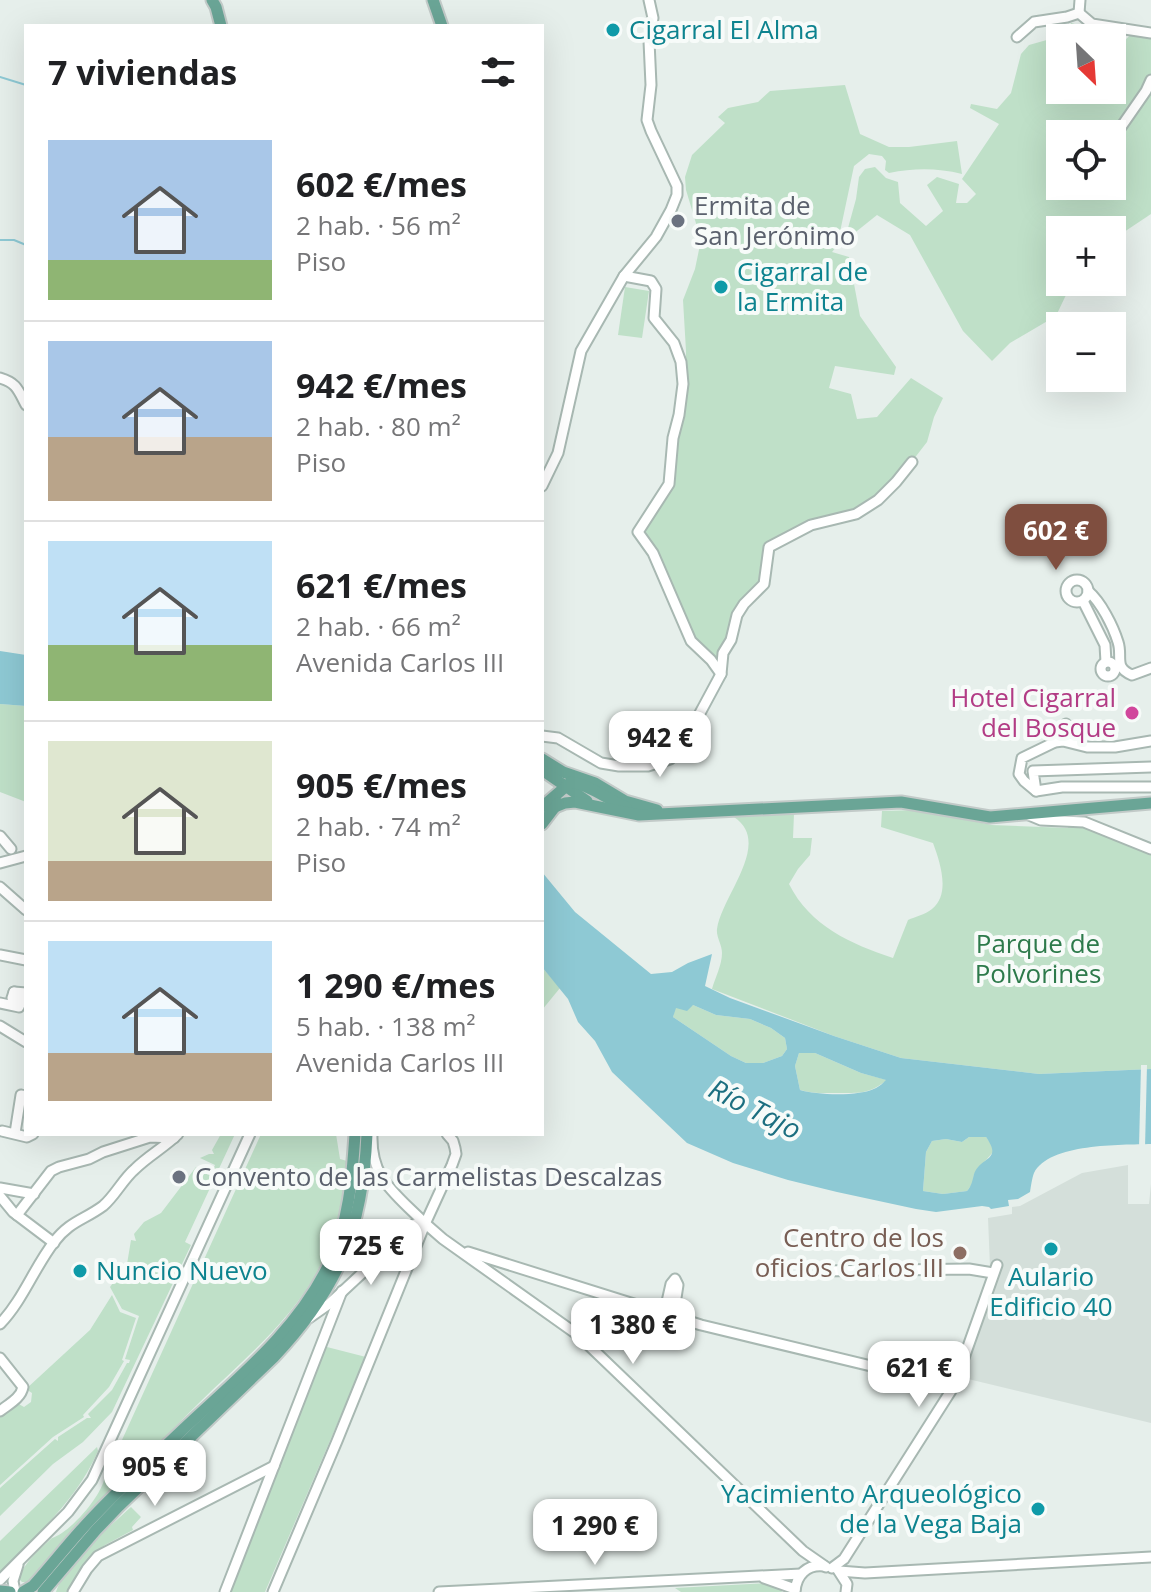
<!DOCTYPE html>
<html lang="es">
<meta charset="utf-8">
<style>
body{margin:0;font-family:"Open Sans",sans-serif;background:#f2f2f2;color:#202124;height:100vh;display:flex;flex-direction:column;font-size:30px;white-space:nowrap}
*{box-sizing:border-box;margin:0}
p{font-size:26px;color:#757577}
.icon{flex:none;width:44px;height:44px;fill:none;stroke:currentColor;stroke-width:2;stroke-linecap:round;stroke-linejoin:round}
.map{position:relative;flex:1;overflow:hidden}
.sheet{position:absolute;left:24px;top:24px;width:520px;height:1112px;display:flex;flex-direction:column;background:#fff;border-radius:0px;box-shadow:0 8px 32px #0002}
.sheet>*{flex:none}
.needle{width:52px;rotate:155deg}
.tools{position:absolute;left:1046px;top:24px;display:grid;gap:16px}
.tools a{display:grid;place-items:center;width:80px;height:80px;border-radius:0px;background:#fff;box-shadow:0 8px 32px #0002;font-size:40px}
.price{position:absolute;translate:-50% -68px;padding:0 18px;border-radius:16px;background:#fff;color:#222;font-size:26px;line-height:52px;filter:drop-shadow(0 2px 4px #0008)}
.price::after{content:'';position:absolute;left:50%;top:48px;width:24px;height:18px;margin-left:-12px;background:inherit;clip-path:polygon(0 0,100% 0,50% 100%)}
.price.active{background:#7f4e3f;color:#fff}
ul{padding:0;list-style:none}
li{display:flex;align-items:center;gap:24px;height:200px;padding:0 24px}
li+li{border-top:2px solid #e0e0e0}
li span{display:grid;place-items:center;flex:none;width:224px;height:160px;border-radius:0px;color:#555}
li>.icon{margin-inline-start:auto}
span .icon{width:96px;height:96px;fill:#fffc;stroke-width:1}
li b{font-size:34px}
h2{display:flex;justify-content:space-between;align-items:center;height:96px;padding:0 24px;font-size:34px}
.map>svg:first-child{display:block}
.built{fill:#d4dfda}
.green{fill:#bfe0c8;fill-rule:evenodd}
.water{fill:#8ec9d4;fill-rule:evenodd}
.pier{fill:#e6efeb}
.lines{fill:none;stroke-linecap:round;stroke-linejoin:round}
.stream{stroke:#8ec9d4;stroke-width:2}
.minor-casing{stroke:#a8b8b2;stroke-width:13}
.major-casing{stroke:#c2cac8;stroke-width:15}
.minor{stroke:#fff;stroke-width:9}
.major{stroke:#6aa596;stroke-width:11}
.culture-dot{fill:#0f9aa8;stroke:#f7fbf9;stroke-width:3}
.worship-dot{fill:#6b7280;stroke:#f7fbf9;stroke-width:3}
.hotel-dot{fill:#d1479c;stroke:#f7fbf9;stroke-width:3}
.education-dot{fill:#8d6e63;stroke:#f7fbf9;stroke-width:3}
.labels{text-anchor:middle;stroke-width:8;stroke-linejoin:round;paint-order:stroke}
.culture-label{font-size:26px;fill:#0d838f;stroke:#f7fbf9;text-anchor:start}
.worship-label{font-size:26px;fill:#5b616d;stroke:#f7fbf9;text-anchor:start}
.hotel-label{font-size:26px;fill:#b23c85;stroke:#f7fbf9;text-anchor:end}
.park-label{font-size:26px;fill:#2d7a4b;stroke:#f7fbf9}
.education-label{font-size:26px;fill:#785e54;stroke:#f7fbf9;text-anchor:end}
.water-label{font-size:28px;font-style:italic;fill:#1c6f80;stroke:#f7fbf9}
</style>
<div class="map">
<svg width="1151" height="1592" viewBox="0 0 1151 1592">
<rect width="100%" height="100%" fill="#e6efeb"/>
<polygon class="built" points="1128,1165 1128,1204 1149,1204 1151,1184 1151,1423 964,1378 975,1338 968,1335 990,1267 988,1218 1012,1214 1012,1207 1020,1206 1082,1173"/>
<g class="green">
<path d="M1071,23L1125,37L1112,51V38H1088L1085,35L1082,38H1060V90H1112V54L1131,34L1151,37V214L1112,240V230H1060V282H1075L1065,297L1056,316L1010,343L992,361L963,331L910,235L877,215L852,235L848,228L856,199L859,177L865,169L875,167L886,178L898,182L900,203L926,226L943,211L927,185L937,177L959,184L956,203H967L976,194L962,179L999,124L970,108L971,104L997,109L1011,93L1021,54L1029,45L1068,34ZM1060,134H1112V186H1060Z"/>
<path d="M845,85L860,134L889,147H909L957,141L962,174C937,168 915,168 889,173L885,170L886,161L882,156L869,154L854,166L837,246L832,252L849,257L860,316L896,367L894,375L835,366L829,388L851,394L857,419L877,417L911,378L943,398L934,417L927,442L896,482L856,513L811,524L769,547L766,577L743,604L721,660H716L695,640L659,552L642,531L674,479L679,434L686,407V351L683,300L695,269L701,240L686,190L685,177L692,155L725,123L718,117L728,108L758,102L770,91Z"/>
<polygon points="625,287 649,291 642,338 618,335"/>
<polygon points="0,704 26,706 26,802 0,792"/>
<path d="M918,810L992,825L1068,828L1069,826C1095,826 1127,844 1151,853V1069L1039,1074L901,1058L834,1036L712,989C715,978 722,965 722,953C722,945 716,937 717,929C722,895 773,843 734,817L794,814L793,838H812L810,855L798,869L789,884C810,926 851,944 893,958L908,920C915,917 926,914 932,909C951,894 940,862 933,843L881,827L882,811Z"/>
<polygon points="542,967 560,988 542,1010"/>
<polygon points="693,1005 716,1015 750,1019 771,1028 785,1038 787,1049 782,1056 763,1063 746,1063 731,1056 673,1017 675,1008"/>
<path d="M799,1053H815L861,1073L887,1080C869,1094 860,1093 838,1093C824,1093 813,1094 800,1090L795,1066Z"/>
<polygon points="221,1134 235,1134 185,1242 191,1245 112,1412 83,1442 53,1464 0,1516 0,1488 55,1439 58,1441 58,1437 87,1418 91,1418 88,1414 112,1390 127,1363 129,1363 130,1360 125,1359 139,1316 122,1309 110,1287 127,1264 131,1240 136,1241 134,1234 144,1222 161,1213 196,1167 212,1172 215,1165 200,1158 209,1154 214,1154 212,1150"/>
<path d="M261,1134H336L340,1159L347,1161C343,1198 337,1232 320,1266C293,1320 243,1360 200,1402C141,1461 82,1518 28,1582H22L19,1579C24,1562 39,1550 52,1538C70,1533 105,1493 105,1474L117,1451Z"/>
<polygon points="969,1137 986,1137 992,1145 993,1152 974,1174 973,1183 967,1191 943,1194 923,1191 926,1152 932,1141 946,1139 962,1142"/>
<polygon points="112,1295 120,1312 136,1318 122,1360 124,1361 109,1387 83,1415 84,1417 53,1437 0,1485 0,1417 17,1403 24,1407 31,1402 32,1393 26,1389 90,1330"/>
<polygon points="323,1346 366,1357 265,1592 229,1592"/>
<path d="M97,1447L98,1451C77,1500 36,1535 0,1572V1541Z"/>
<path d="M131,1507L141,1517L132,1527L133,1530L105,1545L94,1553L69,1592H56C64,1566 110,1526 131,1507Z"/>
<polygon points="769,1583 780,1588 782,1592 681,1592 675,1588"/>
</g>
<g class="water">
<polygon points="0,651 26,655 26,706 0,704"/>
<path d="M542,872L575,912L651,974L672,972L688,963L712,954L705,986L730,998L834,1036L901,1058L1039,1074L1151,1069V1144C1121,1145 1049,1143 1034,1173C1032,1178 1031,1186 1030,1192L1018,1199L1008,1200L1009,1206L991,1209L989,1207L982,1206L936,1212L916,1209L837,1192L788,1180L733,1163L687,1143L612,1072L595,1041L578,1022L568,999L542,967ZM693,1005L716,1015L750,1019L771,1028L785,1038L787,1049L782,1056L763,1063H746L731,1056L673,1017L676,1008L687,1011ZM799,1053H815L861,1073L886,1080C883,1083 880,1086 876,1088C859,1097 817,1095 800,1090L795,1066ZM969,1137H986C1003,1161 981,1156 974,1174C972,1182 972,1185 967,1191L943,1194L923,1191L926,1152L932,1141L946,1139L962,1142Z"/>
</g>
<polygon class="pier" points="1141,1065 1147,1065 1145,1148 1139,1148"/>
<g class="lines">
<g class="stream">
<polyline points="0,77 26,85"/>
<polyline points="0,240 14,240 26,245"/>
</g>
<defs>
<g id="minor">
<polyline points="1079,13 1092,24 1151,33"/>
<polyline points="1079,13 1080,0"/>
<polyline points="1017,37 1034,22 1067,17 1079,13"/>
<polyline points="1112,140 1146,91 1151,80"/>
<polyline points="624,276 651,281 656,289 654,318 674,343 681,362 683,384 679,415 673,438 669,484 638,532 653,553 691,641 711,660 721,674"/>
<path d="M0,378C17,383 18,390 26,405"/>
<polyline points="542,486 558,453 581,351 624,276 656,237 671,210 677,195 677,186 651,131 647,120 651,85 649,41 653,18 649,0"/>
<circle cx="1077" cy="591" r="11"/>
<path d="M1088,591C1101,602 1113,626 1118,642C1123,657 1113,667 1132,675L1151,668"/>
<polyline points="1083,601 1105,645 1106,662"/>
<circle cx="1108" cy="669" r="7"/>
<polyline points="542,736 558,738 601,763 619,766 648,766 670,759 685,741 721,674 723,653 731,640 737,615 744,604 764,584 769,547 811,525 856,514 878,500 896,482 912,462"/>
<polyline points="1151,741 1115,747 1087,747 1063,741 1055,742 1022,758 1019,774 1024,781 1036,791 1062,787 1151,787"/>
<polyline points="1055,742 1066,724"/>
<polyline points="1036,791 1033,771 1151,767"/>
<polyline points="1029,815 1041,820 1084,822 1151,849"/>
<polyline points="0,836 11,849"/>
<polyline points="0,863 26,856"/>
<polyline points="0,887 26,910"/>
<polyline points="0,955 26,960"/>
<polyline points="14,992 26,993"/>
<polyline points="0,1003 19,1007 22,1000 12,998 14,992"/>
<polyline points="0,1026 26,1042"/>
<polyline points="2,1131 27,1137 33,1134"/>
<polyline points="15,1133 21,1095 26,1096"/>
<path d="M372,1135C371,1170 385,1185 409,1208C420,1219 431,1229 443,1239L578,1335L803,1551L826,1567"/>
<polyline points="0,1188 34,1194"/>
<polyline points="0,1196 13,1212 54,1243"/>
<polyline points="17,1215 51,1171 59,1167 89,1159 103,1152 150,1137 174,1138"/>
<polyline points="468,1252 701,1325 954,1386"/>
<polyline points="819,1271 969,1269 993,1273"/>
<polyline points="664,1315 671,1284 675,1279 678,1285 673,1317"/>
<polyline points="309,1318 329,1304 415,1224 425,1224"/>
<path d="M0,1324C23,1300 34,1268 54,1242C70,1221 84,1220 103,1206C115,1196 123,1179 135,1169C148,1156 165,1147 178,1134"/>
<path d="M0,1358L23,1387C21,1398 9,1404 0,1411"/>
<polyline points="832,1568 844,1559 954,1386 997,1265"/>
<polyline points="838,1570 847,1584 846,1592"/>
<polyline points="839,1571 865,1573 1151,1557"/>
<polyline points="764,1578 795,1589"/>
<polyline points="0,1580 68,1512 92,1480 250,1134"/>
<polyline points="15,1592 13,1581 18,1565"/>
<polyline points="73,1592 87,1569 98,1556 274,1466"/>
<polyline points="225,1592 342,1291"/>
<polyline points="273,1592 337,1441 425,1224 452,1165 456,1154 455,1148 453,1141 447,1134"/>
<polyline points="439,1592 801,1574"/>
<path d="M795,1592C796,1575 807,1564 824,1566"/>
</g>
<g id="major">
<polyline points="212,0 216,7 221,26"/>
<polyline points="433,0 442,26"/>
<polyline points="542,759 563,772 595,783 625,801 657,810"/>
<polyline points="542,770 587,801"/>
<path d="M542,807L571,782C590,785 608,800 626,807"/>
<polyline points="555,807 565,803 575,802 639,815 901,802 990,817 1151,803"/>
<polyline points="542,824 558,803"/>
<polyline points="0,1591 10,1592"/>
<path d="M23,1592L33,1586C49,1568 64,1549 81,1530C110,1497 144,1467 176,1436C230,1384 296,1334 329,1264C349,1223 352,1179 355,1134"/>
<path d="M43,1592L96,1530L119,1506L274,1357C339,1288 363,1228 367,1134"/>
</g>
</defs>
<use href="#minor" class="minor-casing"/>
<use href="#major" class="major-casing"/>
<use href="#minor" class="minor"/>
<use href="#major" class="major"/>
</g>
<g class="culture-dot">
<circle cx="613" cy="30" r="8"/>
<circle cx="721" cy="287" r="8"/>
<circle cx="1051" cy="1249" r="8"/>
<circle cx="80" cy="1271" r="8"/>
<circle cx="1038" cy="1509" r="8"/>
</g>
<g class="worship-dot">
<circle cx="678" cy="221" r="8"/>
<circle cx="179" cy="1177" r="8"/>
</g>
<circle class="hotel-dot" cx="1132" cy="713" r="8"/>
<circle class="education-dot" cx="960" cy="1253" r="8"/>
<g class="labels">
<g class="culture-label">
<text x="629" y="39">Cigarral El Alma</text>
<text x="737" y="281">Cigarral de<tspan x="737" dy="30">la Ermita</tspan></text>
<text x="96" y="1280">Nuncio Nuevo</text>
<text x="1051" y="1286" text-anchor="middle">Aulario<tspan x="1051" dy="30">Edificio 40</tspan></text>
<text x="1022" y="1503" text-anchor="end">Yacimiento Arqueológico<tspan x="1022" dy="30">de la Vega Baja</tspan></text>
</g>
<g class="worship-label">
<text x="694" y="215">Ermita de<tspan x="694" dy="30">San Jerónimo</tspan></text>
<text x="195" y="1186">Convento de las Carmelistas Descalzas</text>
</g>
<g class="hotel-label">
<text x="1116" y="707">Hotel Cigarral<tspan x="1116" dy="30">del Bosque</tspan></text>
</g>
<g class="park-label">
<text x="1038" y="953">Parque de<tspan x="1038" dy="30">Polvorines</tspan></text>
</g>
<g class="education-label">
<text x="944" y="1247">Centro de los<tspan x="944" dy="30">oficios Carlos III</tspan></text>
</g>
<g class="water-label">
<text transform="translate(755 1109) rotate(27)" y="10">Río Tajo</text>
</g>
</g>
</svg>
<div class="tools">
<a><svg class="needle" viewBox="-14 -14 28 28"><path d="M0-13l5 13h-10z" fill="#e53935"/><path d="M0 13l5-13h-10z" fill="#757577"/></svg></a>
<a><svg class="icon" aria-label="locate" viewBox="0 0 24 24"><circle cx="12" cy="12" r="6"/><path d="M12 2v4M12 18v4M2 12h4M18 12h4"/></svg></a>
<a>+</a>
<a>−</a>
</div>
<b class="price active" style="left:1056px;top:572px">602 €</b>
<b class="price" style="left:660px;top:779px">942 €</b>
<b class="price" style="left:371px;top:1287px">725 €</b>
<b class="price" style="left:633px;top:1366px">1 380 €</b>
<b class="price" style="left:919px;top:1409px">621 €</b>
<b class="price" style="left:155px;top:1508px">905 €</b>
<b class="price" style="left:595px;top:1567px">1 290 €</b>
<section class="sheet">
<h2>7 viviendas<svg class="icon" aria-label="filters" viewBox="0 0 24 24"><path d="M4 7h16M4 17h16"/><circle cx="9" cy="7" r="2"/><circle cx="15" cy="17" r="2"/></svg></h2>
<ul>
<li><span style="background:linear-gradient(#a9c7e8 75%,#8fb573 0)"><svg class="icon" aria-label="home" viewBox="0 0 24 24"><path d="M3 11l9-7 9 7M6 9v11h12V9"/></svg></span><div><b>602 €/mes</b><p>2 hab. · 56 m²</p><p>Piso</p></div></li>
<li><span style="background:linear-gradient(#a9c7e8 60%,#b9a48a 0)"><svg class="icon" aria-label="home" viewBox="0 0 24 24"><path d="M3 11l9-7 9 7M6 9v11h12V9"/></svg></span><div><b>942 €/mes</b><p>2 hab. · 80 m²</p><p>Piso</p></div></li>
<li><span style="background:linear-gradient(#bfe0f5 65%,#8fb573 0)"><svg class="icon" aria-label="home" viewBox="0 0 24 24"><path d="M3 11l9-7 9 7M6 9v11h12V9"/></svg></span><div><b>621 €/mes</b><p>2 hab. · 66 m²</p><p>Avenida Carlos III</p></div></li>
<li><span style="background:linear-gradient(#dfe7d0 75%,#b9a48a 0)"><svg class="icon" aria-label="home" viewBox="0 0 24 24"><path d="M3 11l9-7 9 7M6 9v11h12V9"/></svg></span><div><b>905 €/mes</b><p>2 hab. · 74 m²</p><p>Piso</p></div></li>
<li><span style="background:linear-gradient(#bfe0f5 70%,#b9a48a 0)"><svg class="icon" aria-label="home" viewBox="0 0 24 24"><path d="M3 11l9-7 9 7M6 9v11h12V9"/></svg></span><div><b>1 290 €/mes</b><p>5 hab. · 138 m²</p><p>Avenida Carlos III</p></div></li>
</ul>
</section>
</div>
